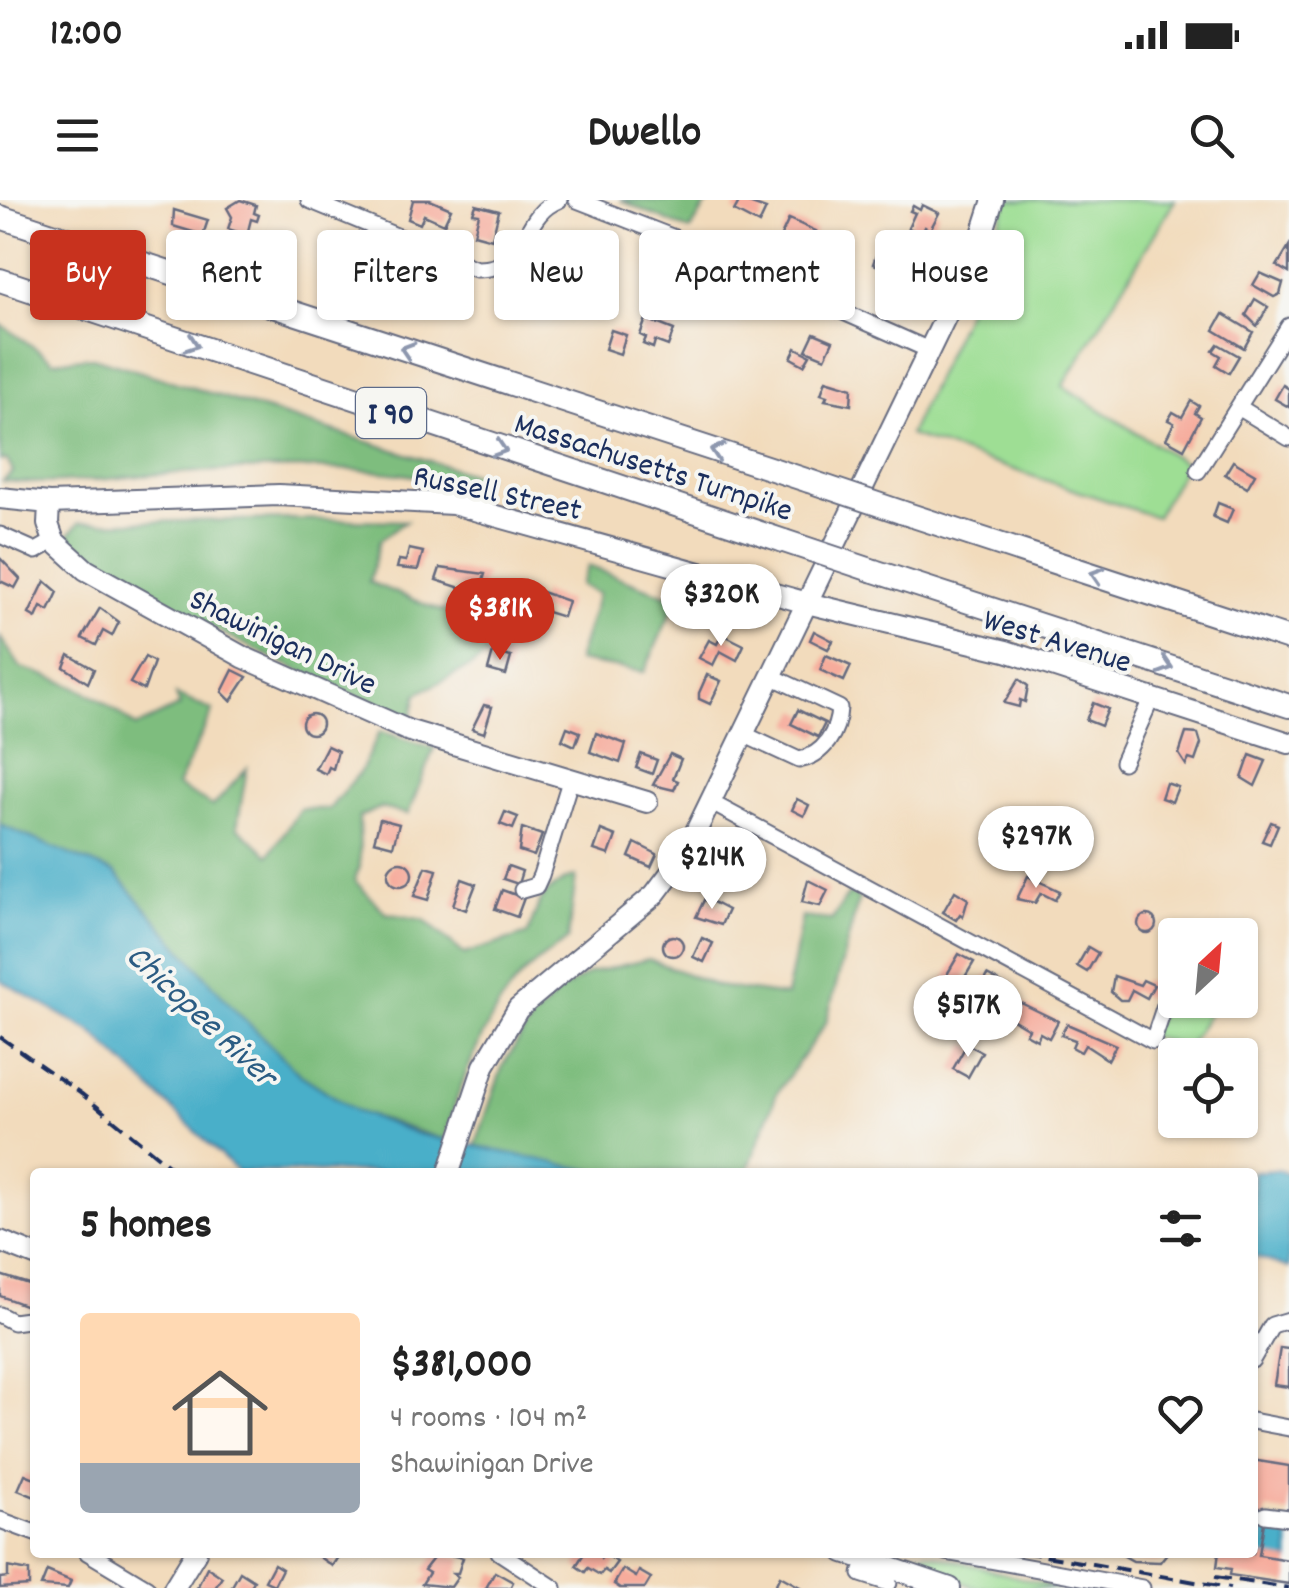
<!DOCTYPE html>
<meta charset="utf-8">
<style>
body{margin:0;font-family:Dekko,sans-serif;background:#f2f2f2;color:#222;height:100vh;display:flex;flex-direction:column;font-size:38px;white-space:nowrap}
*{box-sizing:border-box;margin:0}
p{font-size:32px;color:#767676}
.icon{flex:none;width:55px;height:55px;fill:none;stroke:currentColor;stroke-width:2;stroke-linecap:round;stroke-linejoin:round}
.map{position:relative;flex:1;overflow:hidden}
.side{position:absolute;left:30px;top:968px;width:1228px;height:390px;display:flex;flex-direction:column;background:#fff;border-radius:10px;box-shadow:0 2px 8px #0004}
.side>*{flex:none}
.top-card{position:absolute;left:30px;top:30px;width:1230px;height:90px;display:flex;gap:20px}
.needle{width:65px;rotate:26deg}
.fabs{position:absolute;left:1158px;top:718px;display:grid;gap:20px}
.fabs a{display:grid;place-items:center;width:100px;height:100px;border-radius:10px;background:#fff;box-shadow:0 2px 8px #0004;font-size:50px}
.price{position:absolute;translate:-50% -85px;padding:0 22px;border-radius:35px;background:#fff;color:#222;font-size:32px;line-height:65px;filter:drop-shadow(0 2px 5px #0008)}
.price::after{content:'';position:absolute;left:50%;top:60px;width:30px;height:22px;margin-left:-15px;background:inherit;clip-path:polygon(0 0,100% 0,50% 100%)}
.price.selected{background:#c8321e;color:#fff}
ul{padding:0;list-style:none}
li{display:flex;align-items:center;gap:30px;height:250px;padding:0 50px}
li+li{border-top:2px solid #e0e0e0}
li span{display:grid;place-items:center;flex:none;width:280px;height:200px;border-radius:10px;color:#555}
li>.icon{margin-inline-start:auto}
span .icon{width:120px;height:120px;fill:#fffc;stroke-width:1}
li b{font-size:42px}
h2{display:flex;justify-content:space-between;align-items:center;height:120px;padding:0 50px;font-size:42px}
.tag{padding:0 35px;border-radius:10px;background:#fff;box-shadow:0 2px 8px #0004;font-size:35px;line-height:90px}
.tag.selected{background:#c8321e;color:#fff}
.status{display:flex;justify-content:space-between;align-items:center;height:70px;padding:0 50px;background:#fff;direction:ltr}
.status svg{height:28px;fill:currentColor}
header{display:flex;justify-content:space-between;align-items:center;height:130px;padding:0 50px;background:#fff;font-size:45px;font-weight:700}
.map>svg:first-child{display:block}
.green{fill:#9ede94;stroke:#5c8679;stroke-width:2.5}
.forest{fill:#7ebd7e;stroke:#4c766e;stroke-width:2.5}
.water{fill:#4aafc9;stroke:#326f94;stroke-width:2.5}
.building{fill:#f6ac9c}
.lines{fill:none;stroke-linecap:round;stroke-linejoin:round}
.minor-casing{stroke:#666b7f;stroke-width:19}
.major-casing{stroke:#666b7f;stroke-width:24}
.highway-casing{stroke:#666b7f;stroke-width:26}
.minor{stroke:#fff;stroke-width:15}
.major{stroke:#fff;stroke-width:20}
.highway{stroke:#fff;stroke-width:22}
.rail{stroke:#1b2f5e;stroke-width:4;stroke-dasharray:15 8;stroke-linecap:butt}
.highway-bridge-casing{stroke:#666b7f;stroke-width:26;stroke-linecap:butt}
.highway-bridge{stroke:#fff;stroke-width:22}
.oneway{stroke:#8d97ae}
.labels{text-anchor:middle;stroke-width:8;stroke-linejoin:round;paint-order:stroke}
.shield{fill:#f6f6f2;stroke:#5d6b8a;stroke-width:2.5}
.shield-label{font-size:30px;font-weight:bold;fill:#1b2f5e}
.street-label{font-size:32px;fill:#1b2f5e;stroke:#f6f6f2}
.water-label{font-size:35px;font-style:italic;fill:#2b5c83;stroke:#f6f6f2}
</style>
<div class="status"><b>12:00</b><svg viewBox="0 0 49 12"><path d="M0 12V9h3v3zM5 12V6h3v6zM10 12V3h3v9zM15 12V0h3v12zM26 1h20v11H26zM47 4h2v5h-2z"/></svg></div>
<header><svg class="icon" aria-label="menu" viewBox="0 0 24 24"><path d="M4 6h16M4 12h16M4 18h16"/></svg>Dwello<svg class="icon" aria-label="search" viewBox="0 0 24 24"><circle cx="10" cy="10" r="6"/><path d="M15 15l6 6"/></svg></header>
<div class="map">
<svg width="1289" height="1388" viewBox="0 0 1289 1388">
<rect width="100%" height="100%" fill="#f6f6f2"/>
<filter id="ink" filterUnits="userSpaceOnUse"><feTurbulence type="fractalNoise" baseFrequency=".01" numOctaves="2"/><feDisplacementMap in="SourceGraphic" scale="20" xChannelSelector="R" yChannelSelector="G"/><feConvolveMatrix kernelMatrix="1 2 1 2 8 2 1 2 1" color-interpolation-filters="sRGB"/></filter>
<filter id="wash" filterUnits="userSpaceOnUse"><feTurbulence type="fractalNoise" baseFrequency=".0048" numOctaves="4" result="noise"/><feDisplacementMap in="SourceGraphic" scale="40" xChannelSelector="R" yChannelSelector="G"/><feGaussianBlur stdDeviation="2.25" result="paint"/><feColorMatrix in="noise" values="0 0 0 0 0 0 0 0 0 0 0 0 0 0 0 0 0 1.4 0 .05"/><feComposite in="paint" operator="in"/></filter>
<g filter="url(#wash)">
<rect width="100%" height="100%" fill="#f2dbbc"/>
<g class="green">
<polygon points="1007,0 1175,0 1063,186 1186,264 1156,317 909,235 977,89"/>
<polygon points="1175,787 1175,800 1190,800 1208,814 1187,848 1148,835"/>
<polygon points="882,1353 928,1353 1058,1388 975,1388 919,1361"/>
</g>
<g class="forest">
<polygon points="620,0 717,0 706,5 690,31"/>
<path d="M0,124L54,161L93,157L485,278L472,287C371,262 267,267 164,274C109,278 58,286 3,281L13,272L7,260H0Z"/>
<path d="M291,319L406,321L380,340L369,382L441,411L496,408L508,439L475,464L417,494L411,520C333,488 257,452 182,412C143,391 97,370 67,337L79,323Z"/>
<polygon points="588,366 677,399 644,472 577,461 598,394 580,385"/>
<path d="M0,437L21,468C65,480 102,496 136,527L180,506L176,495L213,511L177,586L213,606L247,568L237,627L269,655L300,609H329L360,572L380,531L434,548L408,614L380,608L359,617L360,667L354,680L386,713L424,720L464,754L528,734C538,703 543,687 576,676L568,739C553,751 533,763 520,778C485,816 457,890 445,940L358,912L299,874L234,809L115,673L0,625Z"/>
<polygon points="849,693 859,698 826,823 777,893 747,972 598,972 475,947 503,865 531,821 560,791 590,773 649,759 717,786 786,796 802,717 832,720"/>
</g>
<g class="water">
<polygon points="0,625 115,673 234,809 299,874 358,912 418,934 598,972 238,972 92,832 0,780"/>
<polygon points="1277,970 1289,974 1289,1068 1253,1056 1252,972"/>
<polygon points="1253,1318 1289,1323 1289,1361 1235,1353 1252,1352"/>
</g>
<g id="blocks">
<g class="building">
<polygon points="240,0 256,5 254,13 259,15 257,21 251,19 247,35 228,29 232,17 227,8"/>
<polygon points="413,0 430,0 451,9 444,24 424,15 420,24 408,19"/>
<polygon points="740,0 766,9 759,24 734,11"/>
<polygon points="476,5 499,11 492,39 474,34 479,14 473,13"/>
<polygon points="922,5 939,13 930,30 925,27 922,34 908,28 915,13 910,11 913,6 920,10"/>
<polygon points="174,10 208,20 203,35 173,26"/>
<polygon points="789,19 816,31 808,47 799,43 796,49 781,36"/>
<polygon points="882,38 899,44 890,70 873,64"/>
<polygon points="565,46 603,62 597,75 557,65"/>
<polygon points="1289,46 1289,73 1277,66"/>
<polygon points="1260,73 1283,83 1280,94 1274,97 1253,85"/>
<polygon points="1255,99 1268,107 1257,126 1246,115"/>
<polygon points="1223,114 1253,132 1244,148 1214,130"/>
<polygon points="646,119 674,130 668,146 655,141 653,148 643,144 646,138 640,135"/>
<polygon points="611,130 626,135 620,154 605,149"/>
<polygon points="814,133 833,141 825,158 806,150"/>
<polygon points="1218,144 1239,156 1229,173 1216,165 1221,156 1213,151"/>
<polygon points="796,148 810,155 804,165 791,158"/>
<polygon points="826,180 852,188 851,205 825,200 827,196 821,194"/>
<polygon points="1283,185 1289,189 1289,207 1275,199"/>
<polygon points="1191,201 1199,206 1195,213 1201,217 1184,249 1166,239 1174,223 1168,220 1173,212 1182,217"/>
<polygon points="1233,261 1255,274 1247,288 1225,274"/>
<polygon points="1218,303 1233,309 1227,323 1213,317"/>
<polygon points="409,349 423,352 418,370 397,368 399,360 406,361"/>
<polygon points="0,358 20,379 15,388 0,381"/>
<polygon points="440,368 485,374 479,394 436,380"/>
<polygon points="45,381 58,392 49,411 41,407 36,418 29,414"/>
<polygon points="542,392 568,401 563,417 537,409"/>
<polygon points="100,408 119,422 112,436 103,431 96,445 82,438"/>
<polygon points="814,431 833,441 828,449 810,440"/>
<polygon points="722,434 744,445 737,460 720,451 713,465 699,458 709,440 717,444"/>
<polygon points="493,452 511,457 506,475 488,470"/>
<polygon points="69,455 94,469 88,483 64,467"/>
<polygon points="826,455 851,466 844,481 820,470"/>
<polygon points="145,457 154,462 144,490 130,483"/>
<polygon points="233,470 247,477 231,501 222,492"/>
<polygon points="707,475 721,481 710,504 699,499 699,493"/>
<polygon points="1019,479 1028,486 1025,502 1020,500 1019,507 1004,503"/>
<polygon points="1093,503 1108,509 1101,526 1086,520"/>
<polygon points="484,505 492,507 484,533 472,529"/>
<polygon points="798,510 825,523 818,537 791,524"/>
<circle cx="312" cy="524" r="10"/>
<polygon points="567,527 580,532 575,546 562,540"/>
<polygon points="596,533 626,544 620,563 590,552"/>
<polygon points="1186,533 1198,534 1201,544 1195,561 1189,559 1186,565 1179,554"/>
<polygon points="327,546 338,551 333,569 329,567 326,574 315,569"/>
<polygon points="641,554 657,560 652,574 636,568"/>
<polygon points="670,554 681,559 673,579 678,581 674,590 653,585"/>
<polygon points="1250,555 1266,561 1255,586 1242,578"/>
<polygon points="1166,583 1178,587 1172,602 1161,598"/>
<polygon points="797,599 809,605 804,616 792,610"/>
<polygon points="505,612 518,617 513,629 500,624"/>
<polygon points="380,619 399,624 393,646 374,641"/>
<polygon points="1271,622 1278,625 1270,644 1262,641"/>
<polygon points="522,628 542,635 534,656 519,651"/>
<polygon points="601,630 616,636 609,655 594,650"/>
<polygon points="735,631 752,638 744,657 739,654 726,670 718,661"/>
<polygon points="635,643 657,654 651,667 629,657"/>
<circle cx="400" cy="674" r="12"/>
<polygon points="508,666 522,671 518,684 503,679"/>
<polygon points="426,667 437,670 428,700 414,696"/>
<polygon points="1028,676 1060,691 1055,700 1041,693 1035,703 1017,699"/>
<polygon points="462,679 476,684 466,710 453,705"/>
<polygon points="808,680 828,690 820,706 802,702"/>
<polygon points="502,690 524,698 517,717 495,709"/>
<polygon points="955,691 968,699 963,716 960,714 956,720 943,712"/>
<polygon points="705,698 728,710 721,725 696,717"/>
<circle cx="1147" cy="724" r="9"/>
<circle cx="673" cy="746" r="10"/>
<polygon points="702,738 713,743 704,762 693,757"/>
<polygon points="1088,747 1098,753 1087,772 1077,766"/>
<polygon points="959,754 974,762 965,777 970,785 965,795 942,783"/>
<polygon points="987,775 1009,787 1003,800 980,788"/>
<polygon points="1114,776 1140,785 1143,780 1154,785 1147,798 1132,790 1127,800 1120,800 1111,792"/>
<polygon points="1021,803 1058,821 1049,838 1040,833 1037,840 1026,834 1029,829 1012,819"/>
<polygon points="1067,824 1116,845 1108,860 1085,845 1081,852 1072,847 1075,840 1061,835"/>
<polygon points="967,844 982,852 968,877 953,869"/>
<polygon points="0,1075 35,1086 35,1109 0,1096"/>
<polygon points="1280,1148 1289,1149 1289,1187 1274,1185"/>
<polygon points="1252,1260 1289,1266 1289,1313 1266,1309 1259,1355 1289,1360 1289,1384 1230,1375 1231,1369 1217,1367 1219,1352 1253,1353 1259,1309 1252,1308"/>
<polygon points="25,1274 35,1278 35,1297 18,1290"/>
<polygon points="320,1352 337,1352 340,1354 332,1366 318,1356"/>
<polygon points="438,1352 463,1358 458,1373 453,1373 458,1377 451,1387 422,1384 429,1373 424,1370"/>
<polygon points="585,1352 599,1352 601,1358 604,1353 617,1362 609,1373 604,1370 600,1375 588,1368 585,1372 576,1366"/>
<polygon points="1117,1352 1168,1352 1160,1362 1133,1361"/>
<polygon points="274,1364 282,1369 274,1385 265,1381"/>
<polygon points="8,1367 29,1371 29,1386 0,1388 0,1378 8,1377"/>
<polygon points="207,1367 222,1377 215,1388 197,1388"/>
<polygon points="623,1369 636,1377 639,1371 651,1378 645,1388 620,1388 614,1384"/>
<polygon points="47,1371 71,1381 68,1388 41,1386"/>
<polygon points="240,1372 254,1381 250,1388 231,1388"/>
<polygon points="495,1372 513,1382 510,1388 486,1388"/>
<polygon points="780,1376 802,1388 774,1388"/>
</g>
</g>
</g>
<g filter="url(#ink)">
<use href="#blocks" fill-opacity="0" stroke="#666b7f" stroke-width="2.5"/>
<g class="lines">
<defs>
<g id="minor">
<path d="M309,0L476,69C532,70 518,16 559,0"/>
<polyline points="577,0 695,46 929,150"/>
<polyline points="1240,208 1289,238"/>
<polyline points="1198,271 1289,126"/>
<polyline points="0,335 36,351 54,341"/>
<path d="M743,534L799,560C824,555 838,532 839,508L771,476"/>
<polyline points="1123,562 1151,499"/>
<polyline points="710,602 1153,841 1175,775"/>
<polyline points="522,690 536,686 541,675 571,578"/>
<polyline points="0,1115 13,1122 35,1119"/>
<polyline points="1252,1160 1272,1125 1289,1120"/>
<polyline points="1252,1221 1289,1228"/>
<polyline points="1265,1315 1289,1318"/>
<polyline points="0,1320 35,1333"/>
<polyline points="87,1352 147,1388"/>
<polyline points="499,1352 554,1388"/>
<polyline points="946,1352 1142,1388"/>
<polyline points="866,1359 861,1374 889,1383"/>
</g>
<g id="major">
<polyline points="0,298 49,303 48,324 54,341 86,370 243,457 407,530 647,602"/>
<polyline points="49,303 279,295 453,304 807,403 1006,451 1289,543"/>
<polyline points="449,972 484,866 518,809 654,695 685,654 975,56 993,0"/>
<polyline points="0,1041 35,1055"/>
<polyline points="844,1352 950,1388"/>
<polyline points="174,1388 196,1352"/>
</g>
<g id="highway">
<polyline points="0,17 809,281"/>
<polyline points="0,80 784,341"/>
<polyline points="901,312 1289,439"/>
<polyline points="874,371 1289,506"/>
</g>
</defs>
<use href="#minor" class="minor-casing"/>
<use href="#major" class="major-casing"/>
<use href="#highway" class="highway-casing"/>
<use href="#minor" class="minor"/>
<use href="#major" class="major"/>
<use href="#highway" class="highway"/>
<g class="rail">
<polyline points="0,837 83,895 177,972"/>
<polyline points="1023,1352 1230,1388"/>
<polyline points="1215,1377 1289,1388"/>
</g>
<defs>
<g id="highway-bridge">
<polyline points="809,281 901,312"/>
<polyline points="784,341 874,371"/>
</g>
</defs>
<use href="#highway-bridge" class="highway-bridge-casing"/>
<use href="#highway-bridge" class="highway-bridge"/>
</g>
<defs><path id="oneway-chevron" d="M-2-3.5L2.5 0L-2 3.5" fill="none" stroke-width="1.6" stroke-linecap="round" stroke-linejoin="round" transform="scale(2.5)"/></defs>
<g class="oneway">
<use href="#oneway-chevron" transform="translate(192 144) rotate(19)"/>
<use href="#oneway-chevron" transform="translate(407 150) rotate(-162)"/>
<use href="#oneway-chevron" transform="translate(500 249) rotate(18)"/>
<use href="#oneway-chevron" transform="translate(717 251) rotate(-162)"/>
<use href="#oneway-chevron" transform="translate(1097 375) rotate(-163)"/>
<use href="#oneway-chevron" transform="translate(1166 466) rotate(18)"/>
</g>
</g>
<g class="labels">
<rect class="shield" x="356" y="188" width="70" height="50" rx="8"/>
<g class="shield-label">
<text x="391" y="223">I 90</text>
</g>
<g class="street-label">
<text transform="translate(654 265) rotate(18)" y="11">Massachusetts Turnpike</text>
<text transform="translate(498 291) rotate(12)" y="11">Russell Street</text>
<text transform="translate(1058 439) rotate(17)" y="11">West Avenue</text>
<text transform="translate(284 440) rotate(26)" y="11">Shawinigan Drive</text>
</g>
<g class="water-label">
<text transform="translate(203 814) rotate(43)" y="12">Chicopee River</text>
</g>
</g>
</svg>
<div class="fabs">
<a><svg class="needle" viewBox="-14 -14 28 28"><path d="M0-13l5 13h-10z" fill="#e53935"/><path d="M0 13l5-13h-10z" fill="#767676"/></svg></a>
<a><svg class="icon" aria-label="locate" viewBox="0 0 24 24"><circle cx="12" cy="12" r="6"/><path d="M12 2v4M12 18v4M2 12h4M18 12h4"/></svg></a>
</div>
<b class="price" style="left:721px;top:449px">$320K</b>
<b class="price selected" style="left:500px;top:463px">$381K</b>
<b class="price" style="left:1036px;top:691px">$297K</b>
<b class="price" style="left:712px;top:712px">$214K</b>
<b class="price" style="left:968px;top:860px">$517K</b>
<div class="top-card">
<a class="tag selected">Buy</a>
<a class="tag">Rent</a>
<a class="tag">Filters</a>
<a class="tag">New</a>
<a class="tag">Apartment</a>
<a class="tag">House</a>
</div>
<section class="side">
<h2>5 homes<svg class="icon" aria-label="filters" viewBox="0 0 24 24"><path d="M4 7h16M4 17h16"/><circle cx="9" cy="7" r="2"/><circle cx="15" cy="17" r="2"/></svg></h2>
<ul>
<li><span style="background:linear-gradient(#ffd9b3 75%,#9aa5b1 0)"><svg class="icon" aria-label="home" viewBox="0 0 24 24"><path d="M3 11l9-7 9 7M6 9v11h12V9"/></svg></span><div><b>$381,000</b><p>4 rooms · 104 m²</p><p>Shawinigan Drive</p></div><svg class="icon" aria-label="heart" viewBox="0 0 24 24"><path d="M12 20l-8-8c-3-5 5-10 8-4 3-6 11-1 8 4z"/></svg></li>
</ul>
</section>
</div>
